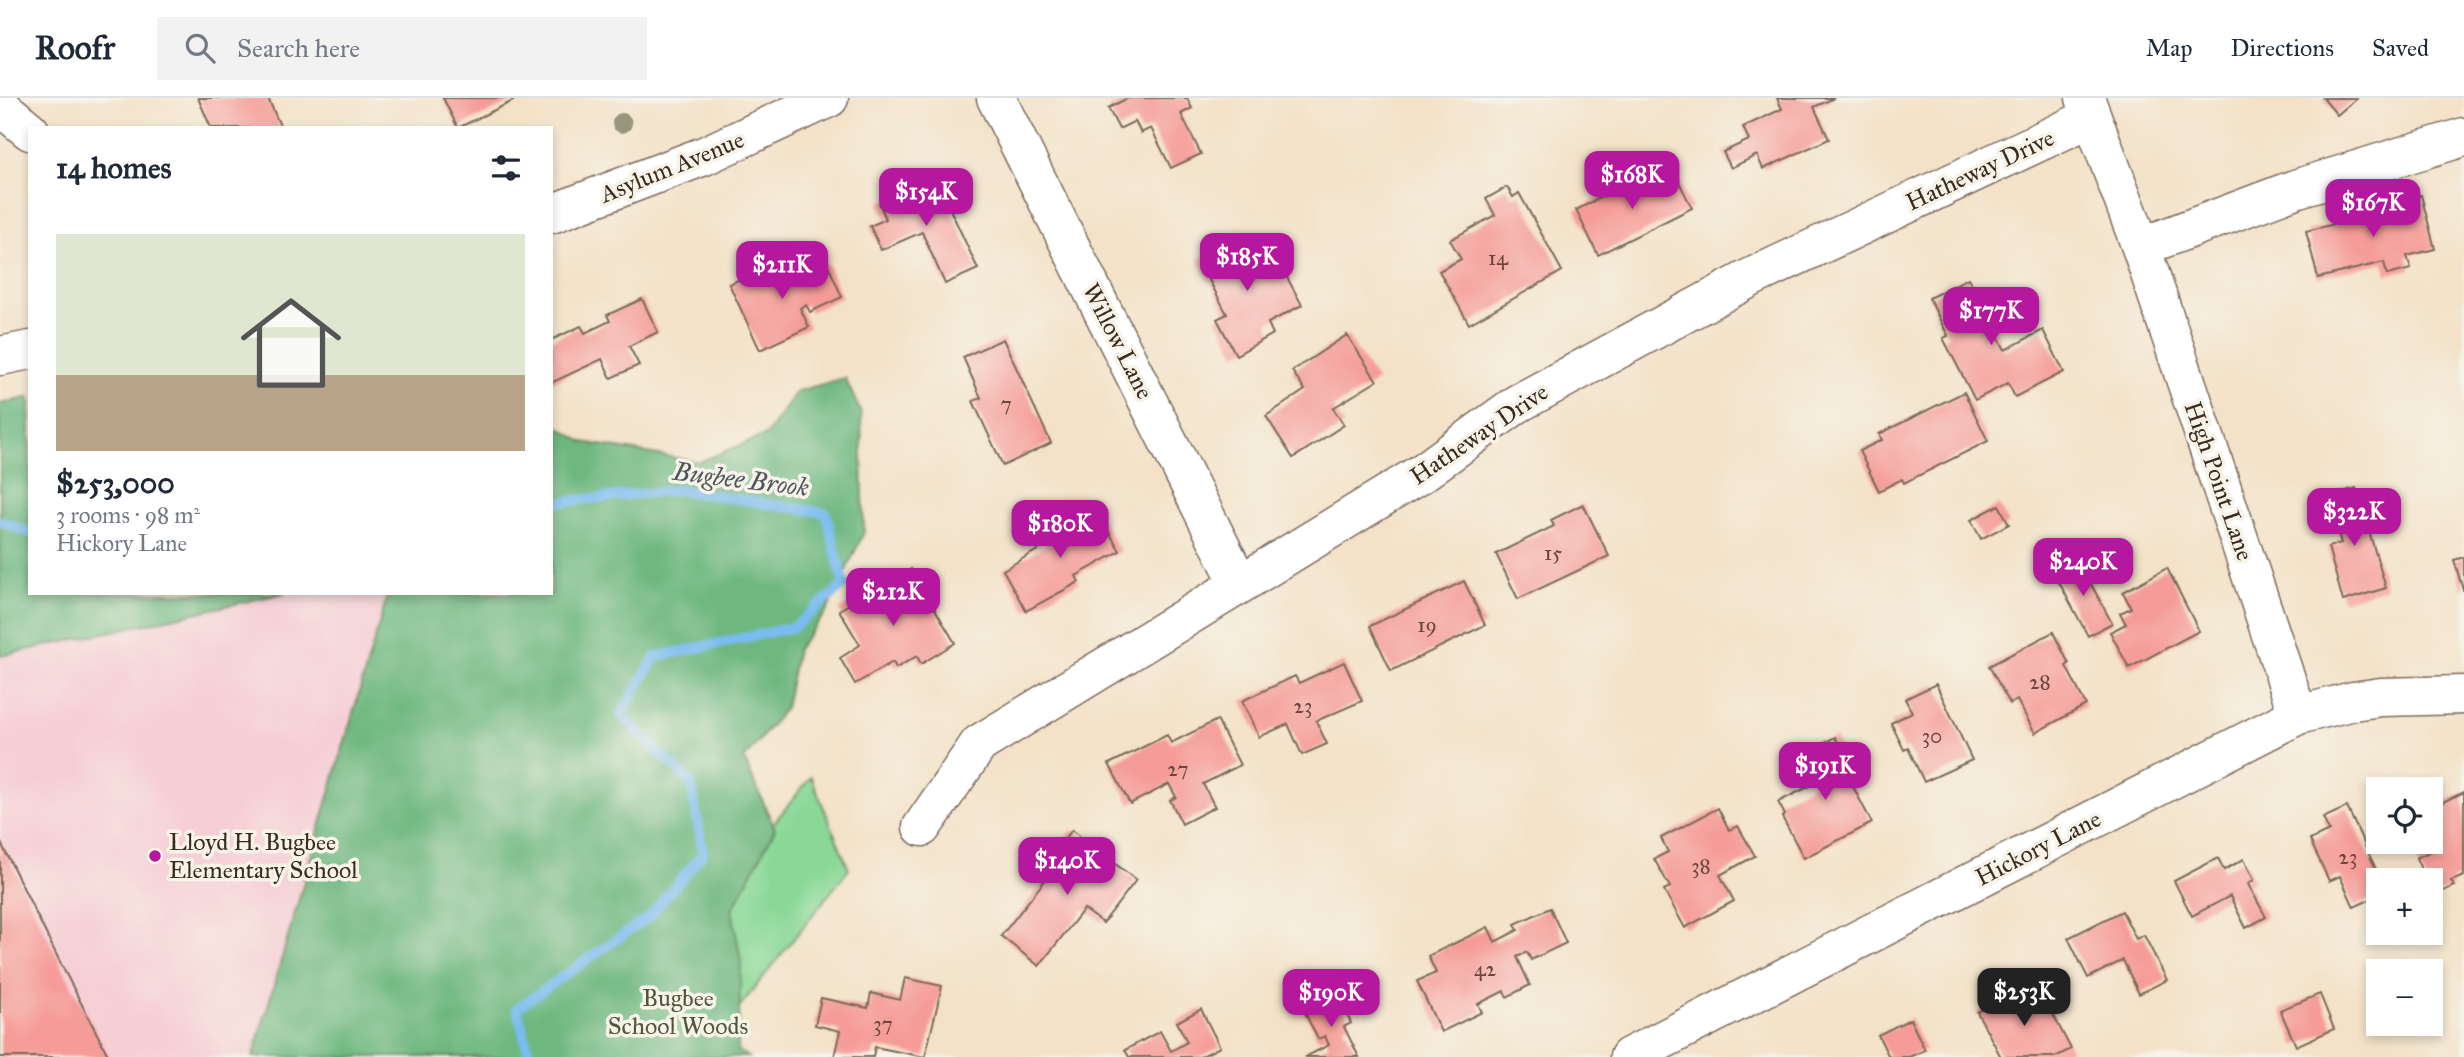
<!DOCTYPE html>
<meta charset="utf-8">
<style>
body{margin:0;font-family:"IM FELL Great Primer",serif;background:#f2f2f3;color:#1f2937;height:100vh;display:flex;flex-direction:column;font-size:26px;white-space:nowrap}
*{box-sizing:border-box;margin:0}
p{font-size:23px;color:#747a83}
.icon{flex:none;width:38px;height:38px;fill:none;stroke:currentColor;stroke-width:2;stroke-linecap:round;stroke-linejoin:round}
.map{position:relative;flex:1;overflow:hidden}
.side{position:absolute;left:28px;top:28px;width:525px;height:469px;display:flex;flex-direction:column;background:#fff;border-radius:0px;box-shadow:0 4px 10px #0003}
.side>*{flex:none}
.buttons{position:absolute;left:2366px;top:679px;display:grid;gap:14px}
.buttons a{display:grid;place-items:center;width:77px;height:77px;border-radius:0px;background:#fff;box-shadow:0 4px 10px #0003;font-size:35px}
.price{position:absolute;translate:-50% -60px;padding:0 16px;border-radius:14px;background:#b5179e;color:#fff;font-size:23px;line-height:46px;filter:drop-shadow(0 2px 4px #0008)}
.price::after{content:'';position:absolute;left:50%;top:42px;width:21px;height:16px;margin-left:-10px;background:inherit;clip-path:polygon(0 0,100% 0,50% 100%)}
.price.active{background:#222;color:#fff}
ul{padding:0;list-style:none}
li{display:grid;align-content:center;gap:14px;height:371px;padding:0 28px}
li span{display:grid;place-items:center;height:217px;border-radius:0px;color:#555}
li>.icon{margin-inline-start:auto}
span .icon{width:126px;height:126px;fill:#fffc;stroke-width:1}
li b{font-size:30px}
h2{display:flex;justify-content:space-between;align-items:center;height:84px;padding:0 28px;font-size:30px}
header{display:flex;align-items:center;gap:42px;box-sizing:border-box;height:98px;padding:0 35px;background:#fff;border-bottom:2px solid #e0e1e3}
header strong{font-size:33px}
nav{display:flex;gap:38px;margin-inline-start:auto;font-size:24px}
.search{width:490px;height:63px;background:#f2f2f3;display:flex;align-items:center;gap:18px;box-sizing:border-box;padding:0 24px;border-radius:0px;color:#747a83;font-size:26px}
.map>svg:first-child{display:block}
.built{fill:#f6cfd5}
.green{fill:#89d897;stroke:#62815a;stroke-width:2}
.forest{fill:#6eb880;stroke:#54714f;stroke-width:2}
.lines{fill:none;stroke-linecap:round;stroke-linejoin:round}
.stream{stroke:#7abcf0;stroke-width:10}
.building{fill:#f59c98}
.street-casing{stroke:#7b6a5a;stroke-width:41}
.street{stroke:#fff;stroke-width:38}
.tree{fill:#98957b}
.poi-dot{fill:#b5179e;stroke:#f7f3e8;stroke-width:2.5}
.labels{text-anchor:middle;stroke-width:7;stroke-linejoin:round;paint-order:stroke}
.number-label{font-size:21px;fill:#6a463c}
.street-label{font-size:24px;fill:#3b2a1e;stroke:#f7f3e8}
.poi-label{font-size:24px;fill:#3b2a1e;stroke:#f7f3e8;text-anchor:start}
.park-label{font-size:24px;fill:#4e563c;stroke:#f7f3e8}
.water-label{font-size:26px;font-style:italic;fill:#4e565d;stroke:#f7f3e8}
</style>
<header>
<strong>Roofr</strong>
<div class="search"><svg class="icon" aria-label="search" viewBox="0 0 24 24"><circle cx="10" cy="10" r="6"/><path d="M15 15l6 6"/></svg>Search here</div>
<nav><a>Map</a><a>Directions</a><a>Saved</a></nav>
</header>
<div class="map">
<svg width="2464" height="959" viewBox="0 0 2464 959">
<rect width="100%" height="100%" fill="#f7f3e8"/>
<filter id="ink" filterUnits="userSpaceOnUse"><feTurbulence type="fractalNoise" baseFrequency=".0143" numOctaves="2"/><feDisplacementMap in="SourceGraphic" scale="14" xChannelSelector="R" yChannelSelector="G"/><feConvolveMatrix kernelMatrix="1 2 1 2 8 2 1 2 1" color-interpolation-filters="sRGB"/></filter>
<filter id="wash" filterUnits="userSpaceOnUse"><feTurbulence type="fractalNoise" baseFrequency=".00686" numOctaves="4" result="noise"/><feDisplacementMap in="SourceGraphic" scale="28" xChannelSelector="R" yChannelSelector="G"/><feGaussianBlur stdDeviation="1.57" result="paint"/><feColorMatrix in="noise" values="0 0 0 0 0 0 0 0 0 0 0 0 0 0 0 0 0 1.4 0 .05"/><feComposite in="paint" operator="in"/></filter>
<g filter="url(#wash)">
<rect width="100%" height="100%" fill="#f3e2c8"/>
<polygon class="built" points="0,311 30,495 551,495 660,574 487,959 0,959"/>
<polygon class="green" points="811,679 849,771 700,959 584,959"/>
<g class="forest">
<polygon points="845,280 861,315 864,434 827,513 797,551 785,610 744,661 775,731 732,812 741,863 738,953 748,959 253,959 388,495 551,495 551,324 583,344 699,364 766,337 797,293"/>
<polygon points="30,299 30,495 285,495 0,558 0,306"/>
</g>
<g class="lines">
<g class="stream">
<polyline points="0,423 30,435"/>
<polyline points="530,959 517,910 649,819 703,755 691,685 621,617 655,559 794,529 844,487 826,415 679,392 551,405"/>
</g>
</g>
<g id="blocks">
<g class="building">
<polygon points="198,0 268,0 281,30 211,30"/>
<polygon points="443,0 511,0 513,3 458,30"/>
<polygon points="1128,0 1187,0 1192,10 1181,16 1201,56 1171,70 1151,30 1141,35 1135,23 1119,31 1108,10"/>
<polygon points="1777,0 1834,0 1814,9 1829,41 1763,71 1757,57 1731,70 1723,54 1749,42 1743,29 1782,11"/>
<polygon points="2323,0 2357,0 2337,17"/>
<polygon points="1674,74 1692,110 1598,157 1576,112 1637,81 1641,90"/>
<polygon points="935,79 978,171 945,186 922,134 881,152 870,128 886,121 879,105"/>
<polygon points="1507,89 1513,99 1519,95 1562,173 1469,226 1439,173 1461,161 1450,142 1495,117 1486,101"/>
<polygon points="2421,97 2435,151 2407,158 2411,171 2387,177 2384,164 2318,180 2306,133 2347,123 2345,116"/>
<polygon points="1244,137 1267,178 1282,170 1302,207 1268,225 1273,236 1236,257 1217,221 1227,216 1198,161"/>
<polygon points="779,164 787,182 824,165 828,167 842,199 810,214 806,207 800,210 809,229 760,252 729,186"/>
<polygon points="1968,180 2005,252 2043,232 2064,274 2015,299 2008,285 1975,302 1943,240 1948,238 1929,200"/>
<polygon points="642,201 658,234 629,248 639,267 611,280 602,261 551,285 551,242 581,228 585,235 610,223 607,217"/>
<polygon points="1347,237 1377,283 1333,310 1344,327 1293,360 1266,318 1305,292 1292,273"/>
<polygon points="1003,241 1051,345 1003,368 973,303 981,300 963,259"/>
<polygon points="1964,294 1988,343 1904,385 1902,381 1879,393 1859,353 1882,342 1879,336"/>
<polygon points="2356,390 2386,490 2343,503 2328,449 2341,445 2327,398"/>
<polygon points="1583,406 1609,458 1518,501 1496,456 1554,428 1551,422"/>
<polygon points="1999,407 2009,426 1981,441 1971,422"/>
<polygon points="1099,417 1120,453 1076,478 1079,484 1026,513 1003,472 1048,446 1039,430 1059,419 1068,435"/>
<polygon points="2464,459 2464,492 2463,492 2454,462"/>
<polygon points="2078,462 2112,525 2088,538 2054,475"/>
<polygon points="2167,470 2199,533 2129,570 2110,534 2126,526 2120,515 2131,510 2123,494"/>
<polygon points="911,471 955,545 921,566 917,558 896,570 893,564 855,586 840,560 860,547 839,512"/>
<polygon points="1464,483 1485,527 1391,573 1370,528"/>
<polygon points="2053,534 2069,566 2066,568 2086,607 2035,635 2017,602 2010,606 1989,568"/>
<polygon points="1344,564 1362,603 1316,623 1327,646 1302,657 1288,626 1259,639 1242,603 1295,578 1299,585"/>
<polygon points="1936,586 1972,662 1924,684 1908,650 1904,652 1891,625 1912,614 1905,601"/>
<polygon points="1217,622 1240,667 1203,686 1215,709 1182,726 1170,702 1176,699 1169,686 1130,706 1109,666 1167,637 1171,645"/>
<polygon points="1835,639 1852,671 1846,675 1872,725 1804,760 1782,719 1785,717 1778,704 1816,685 1801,657"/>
<polygon points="2464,694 2464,778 2451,783 2454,788 2433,798 2431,782 2426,782 2416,760 2431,753 2427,744 2431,744 2431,732 2439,729 2431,712 2434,708"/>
<polygon points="2347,709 2381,782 2378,782 2378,798 2354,809 2340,778 2329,783 2310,742 2329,733 2323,720"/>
<polygon points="1718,710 1729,732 1738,728 1755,758 1720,777 1734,803 1685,830 1664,792 1670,789 1654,761 1668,754 1661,740"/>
<polygon points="1072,732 1136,782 1103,825 1084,811 1039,868 1001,838 1046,781 1038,775"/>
<polygon points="0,743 65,874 109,959 0,959"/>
<polygon points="2218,760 2224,772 2244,761 2254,782 2248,786 2266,819 2246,830 2230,798 2192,818 2174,783"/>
<polygon points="1550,810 1566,845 1531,862 1527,854 1517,859 1530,887 1507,899 1504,893 1478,906 1482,914 1441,934 1417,883 1436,875 1428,858 1488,829 1495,844 1518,832 1515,826"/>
<polygon points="2122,813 2136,841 2144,837 2167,882 2139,896 2123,862 2088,880 2068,840"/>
<polygon points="905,880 942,888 925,959 875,949 873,959 834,959 840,933 815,927 821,900 868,910 871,895 900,902"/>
<polygon points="2041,893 2071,951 2055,959 2001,959 1977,914 2016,895 2021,903"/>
<polygon points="2320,896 2334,931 2296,948 2280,912"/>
<polygon points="1337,897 1351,925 1344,929 1359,959 1305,959 1329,947 1325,938 1318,941 1304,913"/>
<polygon points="1201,911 1220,949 1200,959 1129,959 1125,952 1160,933 1171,953 1187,944 1177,924"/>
<polygon points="1910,921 1925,952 1909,959 1889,959 1878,937"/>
</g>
</g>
</g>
<g filter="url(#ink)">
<use href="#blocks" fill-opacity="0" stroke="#7b6a5a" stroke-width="2"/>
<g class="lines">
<defs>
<g id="street">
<polyline points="996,0 1239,485"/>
<polyline points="2085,0 2141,149 2298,617"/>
<polyline points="0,8 30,33"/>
<polyline points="551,116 704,58 829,0"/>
<polyline points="2141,149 2295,91 2464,39"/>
<polyline points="0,258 30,252"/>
<polyline points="922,729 979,646 1422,375 1517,306 1752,179 2090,20"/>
<polyline points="1629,959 2298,617 2353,603 2381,599 2464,597"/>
</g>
</defs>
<use href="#street" class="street-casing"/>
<use href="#street" class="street"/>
</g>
<circle class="tree" cx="622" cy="25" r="10"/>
</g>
<circle class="poi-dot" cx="155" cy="758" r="7"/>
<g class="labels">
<g class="number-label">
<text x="1498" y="167">14</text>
<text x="1006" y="313">7</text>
<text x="1553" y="462">15</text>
<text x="1427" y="534">19</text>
<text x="2040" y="591">28</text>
<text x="1303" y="615">23</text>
<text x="1932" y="645">30</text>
<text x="1178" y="678">27</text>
<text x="2348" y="766">23</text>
<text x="1701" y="775">38</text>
<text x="1485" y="878">42</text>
<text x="883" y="933">37</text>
</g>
<g class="street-label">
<text transform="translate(672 69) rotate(-22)" y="8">Asylum Avenue</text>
<text transform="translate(1980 72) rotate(-25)" y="8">Hatheway Drive</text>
<text transform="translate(1118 243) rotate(63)" y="8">Willow Lane</text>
<text transform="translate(1479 336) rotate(-34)" y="8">Hatheway Drive</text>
<text transform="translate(2219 383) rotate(71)" y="8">High Point Lane</text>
<text transform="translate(2038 750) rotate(-27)" y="8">Hickory Lane</text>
</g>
<g class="poi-label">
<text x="169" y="752">Lloyd H. Bugbee<tspan x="169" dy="28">Elementary School</tspan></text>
</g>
<g class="park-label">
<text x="678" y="908">Bugbee<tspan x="678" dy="28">School Woods</tspan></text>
</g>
<g class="water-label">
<text transform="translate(741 381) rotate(7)" y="9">Bugbee Brook</text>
</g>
</g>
</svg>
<div class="buttons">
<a><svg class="icon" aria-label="locate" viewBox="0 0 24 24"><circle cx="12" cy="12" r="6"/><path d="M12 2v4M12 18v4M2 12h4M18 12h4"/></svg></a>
<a>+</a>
<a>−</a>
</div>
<b class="price" style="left:1632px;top:113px">$168K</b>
<b class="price" style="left:926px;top:130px">$154K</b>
<b class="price" style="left:2373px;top:141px">$167K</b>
<b class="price" style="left:1247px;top:195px">$185K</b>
<b class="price" style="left:782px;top:203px">$211K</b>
<b class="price" style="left:1991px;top:249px">$177K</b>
<b class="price" style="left:2354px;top:450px">$322K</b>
<b class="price" style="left:1060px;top:462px">$180K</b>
<b class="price" style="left:2083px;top:500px">$240K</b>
<b class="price" style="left:893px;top:530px">$212K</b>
<b class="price" style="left:1825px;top:704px">$191K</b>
<b class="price" style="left:1067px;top:799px">$140K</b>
<b class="price active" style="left:2024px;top:930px">$253K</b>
<b class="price" style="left:1331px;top:931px">$190K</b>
<section class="side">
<h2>14 homes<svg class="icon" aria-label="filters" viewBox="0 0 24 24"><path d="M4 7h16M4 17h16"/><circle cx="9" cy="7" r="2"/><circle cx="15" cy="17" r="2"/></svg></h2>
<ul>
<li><span style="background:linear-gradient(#dfe7d0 65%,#b9a48a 0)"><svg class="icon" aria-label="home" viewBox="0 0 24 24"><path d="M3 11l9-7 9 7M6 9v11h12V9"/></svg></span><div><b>$253,000</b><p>3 rooms · 98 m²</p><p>Hickory Lane</p></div></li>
</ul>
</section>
</div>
